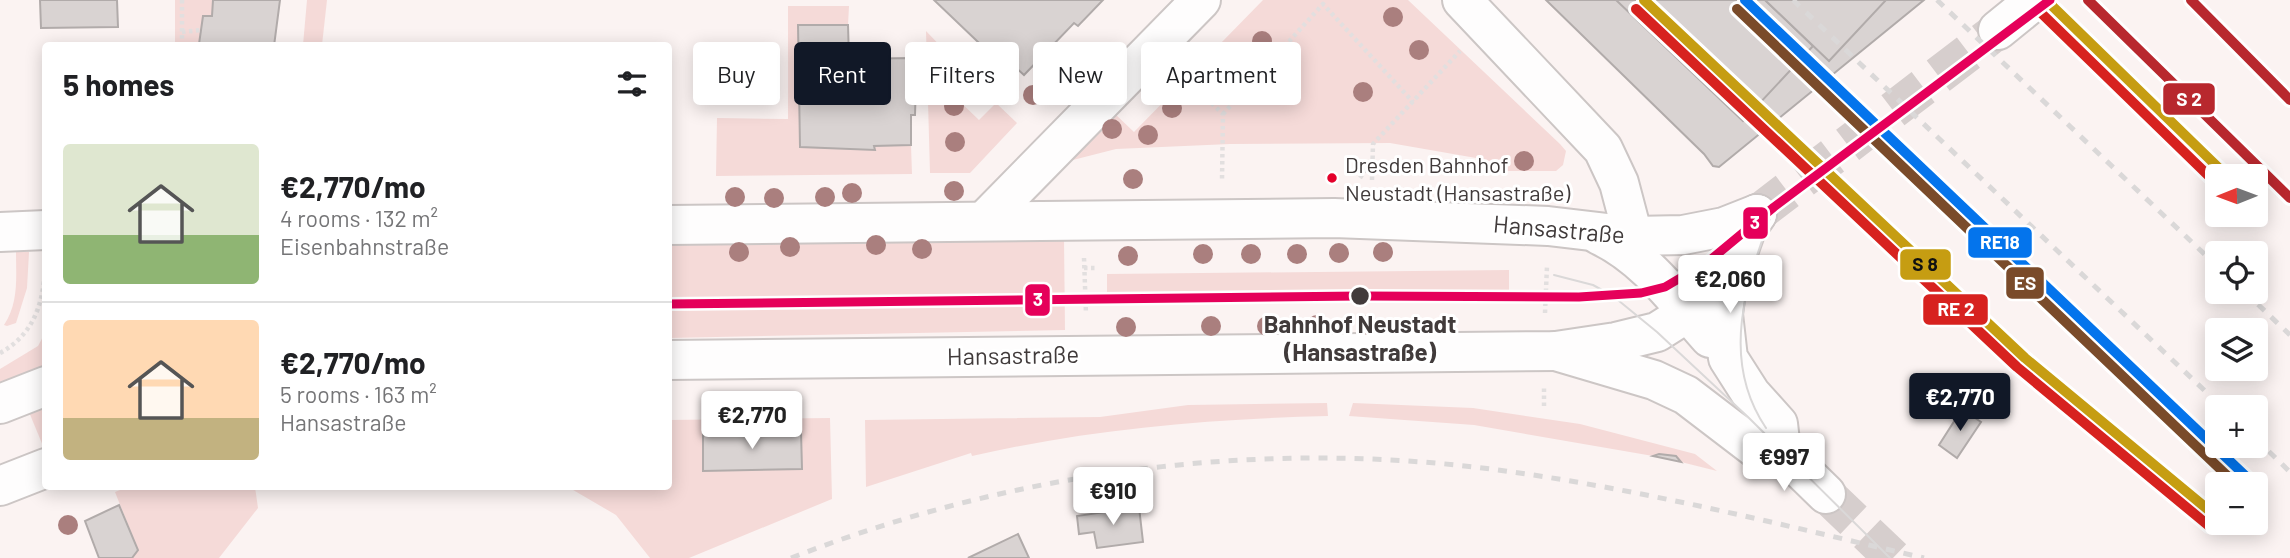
<!DOCTYPE html>
<meta charset="utf-8">
<style>
body{margin:0;font-family:Barlow,sans-serif;background:#f2f2f2;color:#202124;height:100vh;display:flex;flex-direction:column;font-size:26px;white-space:nowrap}
*{box-sizing:border-box;margin:0}
p{font-size:23px;color:#757577}
.icon{flex:none;width:38px;height:38px;fill:none;stroke:currentColor;stroke-width:2;stroke-linecap:round;stroke-linejoin:round}
.map{position:relative;flex:1;overflow:hidden}
.panel{position:absolute;left:42px;top:42px;width:630px;height:448px;display:flex;flex-direction:column;background:#fff;border-radius:7px;box-shadow:0 4px 18px #0003}
.panel>*{flex:none}
.top-card{position:absolute;left:693px;top:42px;width:665px;height:63px;display:flex;gap:14px}
.needle{width:46px;rotate:269deg}
.buttons{position:absolute;left:2205px;top:164px;display:grid;gap:14px}
.buttons a{display:grid;place-items:center;width:63px;height:63px;border-radius:7px;background:#fff;box-shadow:0 4px 18px #0003;font-size:35px}
.price{position:absolute;translate:-50% -60px;padding:0 16px;border-radius:7px;background:#fff;color:#222;font-size:23px;line-height:46px;filter:drop-shadow(0 2px 4px #0008)}
.price::after{content:'';position:absolute;left:50%;top:42px;width:21px;height:16px;margin-left:-10px;background:inherit;clip-path:polygon(0 0,100% 0,50% 100%)}
.price.active{background:#111827;color:#fff}
ul{padding:0;list-style:none}
li{display:flex;align-items:center;gap:21px;height:175px;padding:0 21px}
li+li{border-top:2px solid #e0e0e0}
li span{display:grid;place-items:center;flex:none;width:196px;height:140px;border-radius:7px;color:#555}
li>.icon{margin-inline-start:auto}
span .icon{width:84px;height:84px;fill:#fffc;stroke-width:1}
li b{font-size:30px}
h2{display:flex;justify-content:space-between;align-items:center;height:84px;padding:0 21px;font-size:30px}
.chip{padding:0 24px;border-radius:7px;background:#fff;box-shadow:0 4px 18px #0003;font-size:24px;line-height:63px}
.chip.active{background:#111827;color:#fff}
.map>svg:first-child{display:block}
.green{fill:#f5dad8}
.building{fill:#d9d3d2;stroke:#b1abaa;stroke-width:2}
.lines{fill:none;stroke-linecap:round;stroke-linejoin:round}
.minor-tunnel{stroke:#d6cecd;stroke-width:38;stroke-dasharray:38 19;stroke-linecap:butt}
.major-tunnel{stroke:#d6cecd;stroke-width:38;stroke-dasharray:38 19;stroke-linecap:butt}
.minor-casing{stroke:#ccc6c5;stroke-width:42}
.major-casing{stroke:#ccc6c5;stroke-width:42}
.path{stroke:#e2dfdf;stroke-width:4.5;stroke-dasharray:3.5 3.5;stroke-linecap:butt}
.minor{stroke:#fefdfd;stroke-width:38}
.major{stroke:#fefdfd;stroke-width:38}
.tram{stroke:#dad8d8;stroke-width:2}
.rail{stroke:#dad8d8;stroke-width:5;stroke-dasharray:9 9;stroke-linecap:butt}
.rail-1-casing{stroke:#fff;stroke-width:16}
.rail-2-casing{stroke:#fff;stroke-width:16}
.rail-3-casing{stroke:#fff;stroke-width:16}
.rail-4-casing{stroke:#fff;stroke-width:16}
.rail-5-casing{stroke:#fff;stroke-width:16}
.rail-1{stroke:#c69d12;stroke-width:10}
.rail-2{stroke:#d7221f;stroke-width:10}
.rail-3{stroke:#0474ec;stroke-width:10}
.rail-4{stroke:#7a4b2a;stroke-width:10}
.rail-5{stroke:#b8282e;stroke-width:10}
.tram-1-casing{stroke:#fff;stroke-width:14}
.tram-1{stroke:#e5005a;stroke-width:9}
.tree{fill:#aa7f7e}
.bus-dot{fill:#e4002b;stroke:#fff;stroke-width:2.5}
.stop-dot{fill:#413b3b;stroke:#fff;stroke-width:2.5}
.labels{text-anchor:middle;stroke-width:6;stroke-linejoin:round;paint-order:stroke}
.bus-label{font-size:22px;fill:#413b3b;stroke:#fff;text-anchor:start}
.street-label{font-size:24px;fill:#413b3b;stroke:#fff}
.stop-label{font-size:24px;font-weight:bold;fill:#413b3b;stroke:#fff}
.line-badge{stroke:#fff;stroke-width:2.5}
.badge-label{font-size:19px;text-anchor:middle;font-weight:bold;fill:#fff}
.pale-badge-label{font-size:19px;text-anchor:middle;font-weight:bold;fill:#111}
</style>
<div class="map">
<svg width="2290" height="558" viewBox="0 0 2290 558">
<rect width="100%" height="100%" fill="#fbf3f2"/>
<g class="green">
<polygon points="175,0 213,0 212,16 203,16 199,43 208,45 175,45"/>
<polygon points="307,0 327,0 322,45 303,45"/>
<polygon points="1263,0 1408,0 1560,144 1566,151 1563,165 1556,171 1507,171 1476,158 1390,143 1230,144 1116,149 1065,162 1114,113 1134,132"/>
<polygon points="788,6 849,6 848,25 798,26 800,146 874,150 874,146 911,145 912,174 716,176 717,118 788,119"/>
<polygon points="926,31 949,55 930,73 979,120 996,103 1017,123 970,173 930,173"/>
<polygon points="1064,238 1065,330 669,338 668,243"/>
<path d="M16,252H29L27,288L16,323L7,326L4,325C19,303 16,277 16,252Z"/>
<polygon points="1509,270 1509,301 1107,305 1107,274"/>
<polygon points="45,333 45,368 0,386 0,369 38,346"/>
<path d="M1327,403L1328,416C1207,419 1090,429 972,456L971,453L866,487L865,420L1100,417L1188,405Z"/>
<polygon points="1353,403 1473,408 1580,424 1695,454 1717,471 1681,462 1675,456 1653,456 1474,425 1349,416"/>
<polygon points="45,406 45,445 43,446 29,412"/>
<polygon points="830,418 832,499 689,558 650,558 616,515 568,487 668,486 669,420"/>
<polygon points="130,486 255,487 258,508 219,558 132,558 138,550 115,492"/>
</g>
<g class="building">
<polygon points="40,0 117,0 118,27 41,28"/>
<polygon points="213,0 280,0 274,46 199,44 203,16 212,16"/>
<polygon points="934,0 1103,0 1078,26 1074,23 1024,75 1003,56 998,61"/>
<polygon points="1546,0 1924,0 1719,167 1713,166 1704,154"/>
<polygon points="1616,0 1765,0 1813,46 1743,121"/>
<polygon points="1765,0 1886,0 1829,61"/>
<polygon points="798,25 848,25 849,59 911,58 911,82 916,82 915,115 911,115 911,145 874,146 875,150 800,147"/>
<polygon points="1962,409 1981,422 1957,458 1939,445"/>
<polygon points="801,431 802,469 703,471 703,434"/>
<polygon points="1659,454 1676,456 1681,462 1653,456"/>
<polygon points="119,505 138,550 132,558 99,558 85,521"/>
<polygon points="1139,507 1143,542 1097,548 1094,532 1079,534 1077,516"/>
<polygon points="1018,534 1029,558 968,558"/>
</g>
<g class="lines">
<polyline class="minor-tunnel" points="1826,494 1893,558"/>
<polyline class="major-tunnel" points="1757,214 1998,30"/>
<defs>
<g id="minor">
<polyline points="1462,0 1603,149 1619,183 1633,236"/>
<polyline points="986,219 1201,0"/>
<path d="M1599,235C1646,257 1676,300 1710,338"/>
<polyline points="1727,283 1723,314 1728,358 1751,394 1778,424 1781,450 1826,494"/>
<polyline points="1556,351 1654,380 1686,395 1758,450 1781,450"/>
</g>
<g id="major">
<polyline points="1998,30 2030,4"/>
<polyline points="668,225 1334,218 1548,226 1633,236 1683,235 1724,227 1757,214"/>
<polyline points="0,232 46,230"/>
<polyline points="668,360 1556,351 1616,342 1657,332 1687,313 1727,283 1746,230 1757,214"/>
<polyline points="0,404 46,386"/>
<polyline points="0,486 46,468"/>
</g>
</defs>
<use href="#minor" class="minor-casing"/>
<use href="#major" class="major-casing"/>
<g class="path">
<polyline points="182,0 182,46"/>
<polyline points="182,32 201,30"/>
<polyline points="1181,74 1223,114 1222,180"/>
<polyline points="1223,114 1323,4 1413,102"/>
<polyline points="1360,178 1371,161"/>
<polyline points="1372,180 1373,144 1460,51"/>
<polyline points="1084,258 1086,314"/>
<polyline points="1084,268 1098,268"/>
<polyline points="1545,313 1547,266"/>
<path d="M0,353C33,335 43,305 45,269"/>
<polyline points="1544,406 1544,388"/>
</g>
<use href="#minor" class="minor"/>
<use href="#major" class="major"/>
<g class="tram">
<polyline points="1554,275 1593,285 1613,296 1657,332 1748,417 1890,558"/>
<path d="M1766,428C1718,357 1748,279 1774,207"/>
</g>
<g class="rail">
<polyline points="1793,0 2223,408"/>
<polyline points="1937,0 2217,266"/>
<polyline points="2245,292 2290,335"/>
<polyline points="2256,439 2290,472"/>
<path d="M791,558C1013,471 1261,438 1498,470C1641,489 1783,525 1924,558"/>
</g>
<defs>
<g id="rail-1">
<polyline points="1644,0 2025,358 2217,517"/>
<polyline points="2046,0 2228,177"/>
</g>
<g id="rail-2">
<polyline points="1636,9 2017,367 2209,526"/>
<polyline points="2037,9 2217,184"/>
</g>
<polyline id="rail-3" points="1745,0 2255,485"/>
<polyline id="rail-4" points="1737,9 2237,485"/>
<g id="rail-5">
<polyline points="2088,0 2290,198"/>
<polyline points="2191,0 2290,100"/>
</g>
</defs>
<use href="#rail-1" class="rail-1-casing"/>
<use href="#rail-2" class="rail-2-casing"/>
<use href="#rail-3" class="rail-3-casing"/>
<use href="#rail-4" class="rail-4-casing"/>
<use href="#rail-5" class="rail-5-casing"/>
<use href="#rail-1" class="rail-1"/>
<use href="#rail-2" class="rail-2"/>
<use href="#rail-3" class="rail-3"/>
<use href="#rail-4" class="rail-4"/>
<use href="#rail-5" class="rail-5"/>
<defs>
<polyline id="tram-1" points="668,304 1360,296 1579,297 1641,293 1665,287 1709,261 1774,207 2050,0"/>
</defs>
<use href="#tram-1" class="tram-1-casing"/>
<use href="#tram-1" class="tram-1"/>
</g>
<g class="tree">
<circle cx="1393" cy="17" r="10"/>
<circle cx="1262" cy="41" r="10"/>
<circle cx="1419" cy="50" r="10"/>
<circle cx="1215" cy="64" r="10"/>
<circle cx="1363" cy="92" r="10"/>
<circle cx="1033" cy="95" r="10"/>
<circle cx="954" cy="106" r="10"/>
<circle cx="1172" cy="108" r="10"/>
<circle cx="1112" cy="129" r="10"/>
<circle cx="1148" cy="135" r="10"/>
<circle cx="955" cy="142" r="10"/>
<circle cx="1524" cy="161" r="10"/>
<circle cx="1133" cy="179" r="10"/>
<circle cx="954" cy="191" r="10"/>
<circle cx="852" cy="193" r="10"/>
<circle cx="735" cy="197" r="10"/>
<circle cx="825" cy="197" r="10"/>
<circle cx="774" cy="198" r="10"/>
<circle cx="876" cy="245" r="10"/>
<circle cx="790" cy="247" r="10"/>
<circle cx="922" cy="249" r="10"/>
<circle cx="739" cy="252" r="10"/>
<circle cx="1383" cy="252" r="10"/>
<circle cx="1339" cy="253" r="10"/>
<circle cx="1203" cy="254" r="10"/>
<circle cx="1251" cy="254" r="10"/>
<circle cx="1297" cy="254" r="10"/>
<circle cx="1128" cy="256" r="10"/>
<circle cx="1317" cy="325" r="10"/>
<circle cx="1368" cy="325" r="10"/>
<circle cx="1211" cy="326" r="10"/>
<circle cx="1267" cy="326" r="10"/>
<circle cx="1126" cy="327" r="10"/>
<circle cx="68" cy="525" r="10"/>
</g>
<circle class="bus-dot" cx="1332" cy="178" r="6"/>
<circle class="stop-dot" cx="1360" cy="296" r="10"/>
<g class="labels">
<g class="bus-label">
<text x="1345" y="173">Dresden Bahnhof<tspan x="1345" dy="28">Neustadt (Hansastraße)</tspan></text>
</g>
<g class="street-label">
<text transform="translate(1559 230) rotate(5)" y="8">Hansastraße</text>
<text transform="translate(1013 356) rotate(-1)" y="8">Hansastraße</text>
</g>
<g class="stop-label">
<text x="1360" y="333">Bahnhof Neustadt<tspan x="1360" dy="28">(Hansastraße)</tspan></text>
</g>
</g>
<g class="line-badge">
<rect x="2162" y="82" width="54" height="34" rx="7" fill="#b8282e"/>
<rect x="1742" y="206" width="27" height="34" rx="7" fill="#e5005a"/>
<rect x="1967" y="226" width="66" height="33" rx="7" fill="#0474ec"/>
<rect x="1899" y="248" width="53" height="33" rx="7" fill="#c69d12"/>
<rect x="2005" y="266" width="40" height="34" rx="7" fill="#7a4b2a"/>
<rect x="1024" y="283" width="27" height="34" rx="7" fill="#e5005a"/>
<rect x="1922" y="293" width="67" height="33" rx="7" fill="#d7221f"/>
</g>
<g class="badge-label">
<text x="2189" y="106">S 2</text>
<text x="1755" y="229">3</text>
<text x="2000" y="249">RE18</text>
<text x="2025" y="290">ES</text>
<text x="1038" y="306">3</text>
<text x="1956" y="316">RE 2</text>
</g>
<g class="pale-badge-label">
<text x="1925" y="271">S 8</text>
</g>
</svg>
<div class="buttons">
<a><svg class="needle" viewBox="-14 -14 28 28"><path d="M0-13l5 13h-10z" fill="#e53935"/><path d="M0 13l5-13h-10z" fill="#757577"/></svg></a>
<a><svg class="icon" aria-label="locate" viewBox="0 0 24 24"><circle cx="12" cy="12" r="6"/><path d="M12 2v4M12 18v4M2 12h4M18 12h4"/></svg></a>
<a><svg class="icon" aria-label="layers" viewBox="0 0 24 24"><path d="M12 4l9 5-9 5-9-5zM3 14l9 5 9-5"/></svg></a>
<a>+</a>
<a>−</a>
</div>
<b class="price" style="left:1730px;top:315px">€2,060</b>
<b class="price active" style="left:1960px;top:433px">€2,770</b>
<b class="price" style="left:752px;top:451px">€2,770</b>
<b class="price" style="left:1784px;top:493px">€997</b>
<b class="price" style="left:1113px;top:527px">€910</b>
<div class="top-card">
<a class="chip">Buy</a>
<a class="chip active">Rent</a>
<a class="chip">Filters</a>
<a class="chip">New</a>
<a class="chip">Apartment</a>
</div>
<section class="panel">
<h2>5 homes<svg class="icon" aria-label="filters" viewBox="0 0 24 24"><path d="M4 7h16M4 17h16"/><circle cx="9" cy="7" r="2"/><circle cx="15" cy="17" r="2"/></svg></h2>
<ul>
<li><span style="background:linear-gradient(#dfe7d0 65%,#8fb573 0)"><svg class="icon" aria-label="home" viewBox="0 0 24 24"><path d="M3 11l9-7 9 7M6 9v11h12V9"/></svg></span><div><b>€2,770/mo</b><p>4 rooms · 132 m²</p><p>Eisenbahnstraße</p></div></li>
<li><span style="background:linear-gradient(#ffd9b3 70%,#c2b280 0)"><svg class="icon" aria-label="home" viewBox="0 0 24 24"><path d="M3 11l9-7 9 7M6 9v11h12V9"/></svg></span><div><b>€2,770/mo</b><p>5 rooms · 163 m²</p><p>Hansastraße</p></div></li>
</ul>
</section>
</div>
